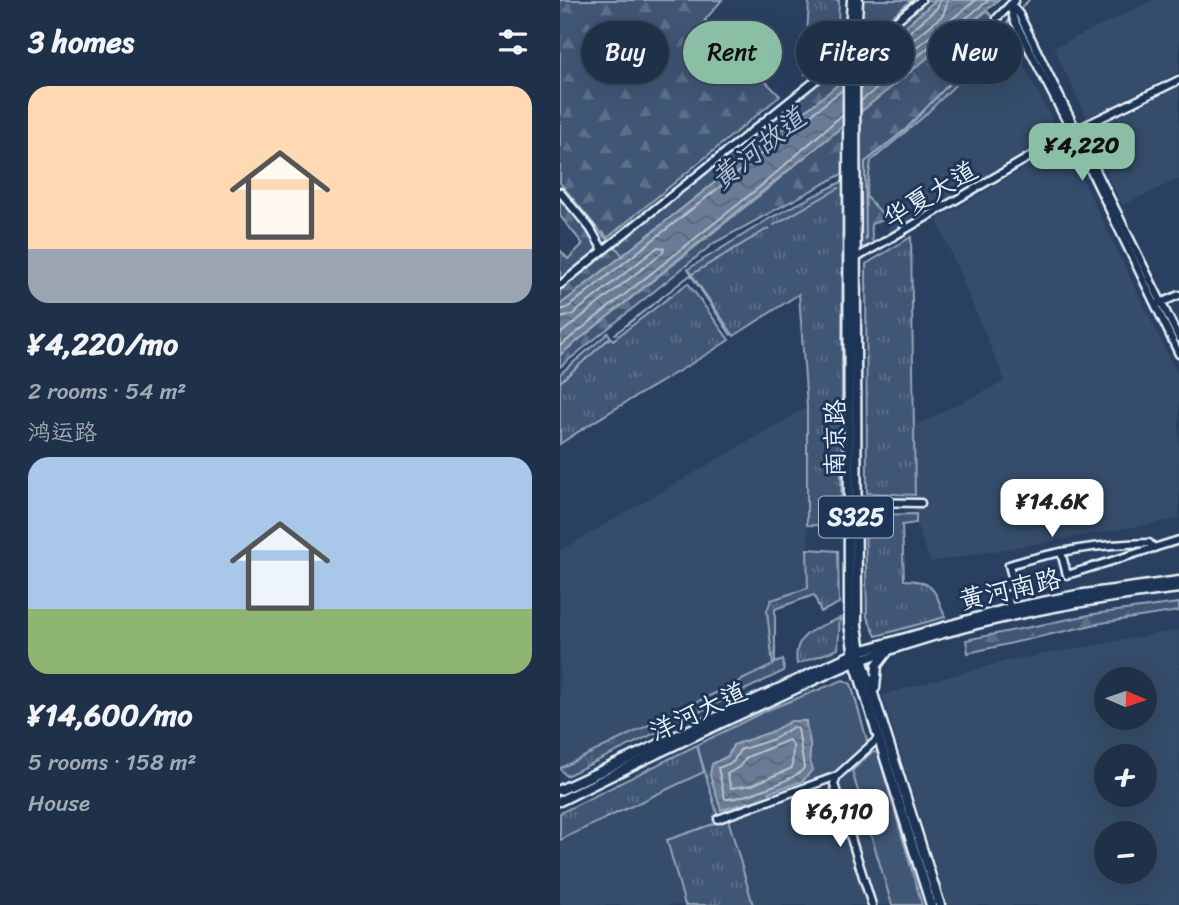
<!DOCTYPE html>
<meta charset="utf-8">
<style>
body{margin:0;font-family:Sriracha,"LXGW WenKai TC",sans-serif;background:#273850;color:#f1f3f6;height:100vh;display:flex;flex-direction:column;font-size:26px;white-space:nowrap}
*{box-sizing:border-box;margin:0}
p{font-size:23px;color:#a1a9b4}
.icon{flex:none;width:38px;height:38px;fill:none;stroke:currentColor;stroke-width:2;stroke-linecap:round;stroke-linejoin:round}
.map{position:relative;flex:1;overflow:hidden}
.side{display:flex;flex-direction:column;background:#1f3049;width:560px}
.side>*{flex:none}
.hud{position:absolute;left:21px;top:21px;width:492px;height:63px;display:flex;gap:14px}
.needle{width:46px;rotate:92deg}
.controls{position:absolute;left:534px;top:667px;display:grid;gap:14px}
.controls a{display:grid;place-items:center;width:63px;height:63px;border-radius:50%;background:#1f3049;box-shadow:0 7px 28px #0002,0 0 0 2px #3c4b61;font-size:35px}
.price{position:absolute;translate:-50% -60px;padding:0 16px;border-radius:14px;background:#fff;color:#222;font-size:23px;line-height:46px;filter:drop-shadow(0 2px 4px #0008)}
.price::after{content:'';position:absolute;left:50%;top:42px;width:21px;height:16px;margin-left:-10px;background:inherit;clip-path:polygon(0 0,100% 0,50% 100%)}
.price.on{background:#8abfa5;color:#111}
ul{padding:0;list-style:none}
li{display:grid;align-content:center;gap:14px;height:371px;padding:0 28px}
li span{display:grid;place-items:center;height:217px;border-radius:21px;color:#555}
li>.icon{margin-inline-start:auto}
span .icon{width:126px;height:126px;fill:#fffc;stroke-width:1}
li b{font-size:30px}
h2{display:flex;justify-content:space-between;align-items:center;height:84px;padding:0 28px;font-size:30px}
.tag{padding:0 24px;border-radius:32px;background:#1f3049;box-shadow:0 7px 28px #0002,0 0 0 2px #3c4b61;font-size:24px;line-height:63px}
.tag.on{background:#8abfa5;color:#111}
main{display:flex;flex:1;min-height:0}
.map>svg:first-child{display:block}
.built{fill:#364d6b;fill-rule:evenodd}
.grass{fill:url(#grass-tufts);stroke:#94a4b6;stroke-width:2}
.forest{fill:url(#forest-firs);stroke:#94a4b6;stroke-width:2}
.garden{fill:#415774;stroke:#94a4b6;stroke-width:2}
.water{fill:url(#water-waves);stroke:#9dabbd;stroke-width:2}
.lines{fill:none;stroke-linecap:round;stroke-linejoin:round}
.shore{stroke:#b6c2d0;stroke-width:2}
.stream{stroke:#9dabbd;stroke-width:2}
.minor-casing{stroke:#e8f1f8;stroke-width:11}
.major-casing{stroke:#e8f1f8;stroke-width:13}
.minor{stroke:#1d3557;stroke-width:6}
.major{stroke:#1d3557;stroke-width:8}
.labels{text-anchor:middle;stroke-width:6;stroke-linejoin:round;paint-order:stroke}
.shield{fill:#1d3557;stroke:#abb9c8;stroke-width:2}
.shield-label{font-size:24px;font-weight:bold;fill:#e8f1f8}
.street-label{font-size:26px;fill:#e8f1f8;stroke:#1d3557}
.water-label{font-size:28px;font-style:italic;fill:#b6c2d0;stroke:#1d3557}
</style>
<main>
<section class="side">
<h2>3 homes<svg class="icon" aria-label="filters" viewBox="0 0 24 24"><path d="M4 7h16M4 17h16"/><circle cx="9" cy="7" r="2"/><circle cx="15" cy="17" r="2"/></svg></h2>
<ul>
<li><span style="background:linear-gradient(#ffd9b3 75%,#9aa5b1 0)"><svg class="icon" aria-label="home" viewBox="0 0 24 24"><path d="M3 11l9-7 9 7M6 9v11h12V9"/></svg></span><div><b>¥4,220/mo</b><p>2 rooms · 54 m²</p><p>鸿运路</p></div></li>
<li><span style="background:linear-gradient(#a9c7e8 70%,#8fb573 0)"><svg class="icon" aria-label="home" viewBox="0 0 24 24"><path d="M3 11l9-7 9 7M6 9v11h12V9"/></svg></span><div><b>¥14,600/mo</b><p>5 rooms · 158 m²</p><p>House</p></div></li>
</ul>
</section>
<div class="map">
<svg width="619" height="905" viewBox="0 0 619 905">
<defs>
<pattern id="grass-tufts" width="24" height="20" patternUnits="userSpaceOnUse" patternTransform="scale(1.75)"><rect width="24" height="20" fill="#415774"/><path d="M3 7l-1-3M5 7V3M7 7l1-3M15 17l-1-3M17 17v-4M19 17l1-3" fill="none" stroke="#5c7089"/></pattern>
<pattern id="forest-firs" width="22" height="20" patternUnits="userSpaceOnUse" patternTransform="scale(1.75)"><rect width="22" height="20" fill="#415774"/><path d="M5 1l3.5 6h-7zM16 11l3.5 6h-7z" fill="#5c7089"/></pattern>
<pattern id="water-waves" width="16" height="10" patternUnits="userSpaceOnUse" patternTransform="scale(1.75)"><rect width="16" height="10" fill="#6b7c95"/><path d="M0 5q4-4 8 0t8 0" fill="none" stroke="#5a6573"/></pattern>
</defs>
<rect width="100%" height="100%" fill="#294061"/>
<filter id="ink" filterUnits="userSpaceOnUse"><feTurbulence type="fractalNoise" baseFrequency=".0143" numOctaves="2"/><feDisplacementMap in="SourceGraphic" scale="14" xChannelSelector="R" yChannelSelector="G"/><feConvolveMatrix kernelMatrix="1 2 1 2 8 2 1 2 1" color-interpolation-filters="sRGB"/></filter>
<g filter="url(#ink)">
<g class="built">
<polygon points="593,0 619,0 619,72 527,118 494,48"/>
<polygon points="445,36 457,52 498,132 329,234 327,217 306,196 311,161 362,118"/>
<polygon points="619,87 619,179 562,205 530,138 531,131"/>
<polygon points="499,148 509,152 619,378 619,519 370,562 356,523 354,426 445,381 377,220"/>
<polygon points="247,407 248,588 207,611 213,665 0,768 0,551"/>
<path d="M619,630V905H388L322,695L447,661ZM546,679H584V718H546ZM546,756H584V794H546ZM546,833H584V872H546Z"/>
<polygon points="312,752 318,753 362,905 0,905 0,840 144,772 160,822 276,786"/>
</g>
<g class="grass">
<polygon points="249,0 279,0 277,47 245,74"/>
<polygon points="283,181 281,526 247,525 247,407 239,294 174,336 128,269 212,217"/>
<polygon points="351,237 355,495 307,493 306,264"/>
<path d="M128,283L169,340C113,377 55,406 0,444V374L48,333L53,340Z"/>
<path d="M356,514V523L342,525L344,580C374,580 375,591 385,617L316,636L307,617L305,520L309,515Z"/>
<polygon points="247,549 278,551 279,603 261,612 254,595 215,609 215,663 223,660 224,671 6,776 0,768 213,665 207,611 211,600 248,588"/>
<path d="M280,618L278,649L237,664C232,635 255,628 280,618Z"/>
<polygon points="137,745 144,772 0,840 0,813"/>
<polygon points="168,819 193,905 125,905 107,840"/>
</g>
<g class="forest">
<polygon points="0,0 162,0 145,20 220,96 46,239 0,183"/>
<polygon points="363,0 376,0 297,68 297,48 311,43"/>
<polygon points="427,11 447,32 457,52 444,36 362,118 311,161 306,196 327,219 311,224 313,245 300,248 297,113"/>
<polygon points="281,65 282,81 268,93 0,305 0,287"/>
<polygon points="284,126 284,173 154,243 0,367 0,355 205,191 276,129"/>
<polygon points="0,195 27,228 38,250 0,281 0,250 8,259 23,244 0,216"/>
<polygon points="619,603 619,611 541,623 408,653 406,640 534,614"/>
</g>
<g class="garden">
<polygon points="302,0 352,0 300,42"/>
<polygon points="283,680 291,684 307,740 306,746 276,773 158,817 137,745 205,711"/>
<polygon points="312,752 318,753 362,905 332,905 292,771"/>
</g>
<g class="water">
<polygon points="376,0 439,0 0,355 0,305 268,93"/>
<path d="M231,721H246C246,730 250,737 250,745C251,755 247,758 253,769L243,781L210,792L211,796L161,810L150,775L152,764L168,756L173,745L211,732Z"/>
</g>
<g class="lines">
<g class="shore">
<polyline points="388,0 383,15 329,60 329,66 348,54 416,0"/>
<polyline points="301,74 377,8 380,0"/>
<polyline points="301,101 429,0"/>
<polyline points="0,310 7,308 282,90"/>
<polyline points="0,318 12,315 98,247 104,248 103,252 0,334"/>
<polyline points="0,346 201,186 282,115"/>
<path d="M233,727L238,729L244,768C237,779 180,800 165,799L158,768L173,762L180,750L214,739Z"/>
<polygon points="229,740 233,746 232,768 192,785 171,788 167,774 179,767 187,757"/>
</g>
<g class="stream">
<polyline points="459,10 469,0"/>
<polyline points="368,56 375,62"/>
<polyline points="386,73 392,77"/>
<polyline points="214,225 279,188"/>
<polyline points="43,232 49,240"/>
<polyline points="306,240 305,162 346,129 450,20"/>
<polyline points="55,246 63,256"/>
<polyline points="131,275 171,335"/>
<polyline points="55,334 129,276 209,228"/>
<polyline points="0,382 51,337"/>
</g>
<defs>
<g id="minor">
<polyline points="450,5 454,20 512,132 619,354"/>
<polyline points="452,6 459,14 619,338"/>
<polyline points="437,18 455,0"/>
<polyline points="295,47 312,41 361,0"/>
<polyline points="0,192 30,228 43,250"/>
<polyline points="293,260 512,132 619,80"/>
<polyline points="0,285 256,80 288,60"/>
<polyline points="598,304 619,295"/>
<polyline points="294,502 361,503"/>
<polyline points="501,552 507,575 619,540"/>
<path d="M450,609L447,595L456,592L449,565C494,551 542,544 589,543L594,548"/>
<polyline points="158,819 277,776"/>
<polyline points="312,905 274,784 277,776 319,738"/>
</g>
<g id="major">
<polyline points="292,0 288,63 289,624 295,662 371,905"/>
<polyline points="298,0 295,59 297,625 302,659 380,905"/>
<polyline points="315,688 317,665 327,652"/>
<polyline points="0,790 300,651 447,609 517,595 619,581"/>
<path d="M0,801C70,766 140,732 211,700C242,686 272,670 303,659C406,621 511,601 619,588"/>
</g>
</defs>
<use href="#minor" class="minor-casing"/>
<use href="#major" class="major-casing"/>
<use href="#minor" class="minor"/>
<use href="#major" class="major"/>
</g>
</g>
<g class="labels">
<rect class="shield" x="259" y="496.5" width="74" height="41" rx="5"/>
<g class="shield-label">
<text x="296" y="525">S325</text>
</g>
<g class="street-label">
<text transform="translate(370 194) rotate(-31)" y="9">华夏大道</text>
<text transform="translate(275 438) rotate(-90)" y="9">南京路</text>
<text transform="translate(450 589) rotate(-13)" y="9">黄河南路</text>
<text transform="translate(138 711) rotate(-25)" y="9">洋河大道</text>
</g>
<g class="water-label">
<text transform="translate(198 148) rotate(-39)" y="10">黄河故道</text>
</g>
</g>
</svg>
<div class="controls">
<a><svg class="needle" viewBox="-14 -14 28 28"><path d="M0-13l5 13h-10z" fill="#e53935"/><path d="M0 13l5-13h-10z" fill="#a1a9b4"/></svg></a>
<a>+</a>
<a>−</a>
</div>
<b class="price on" style="left:522px;top:183px">¥4,220</b>
<b class="price" style="left:492px;top:539px">¥14.6K</b>
<b class="price" style="left:280px;top:849px">¥6,110</b>
<div class="hud">
<a class="tag">Buy</a>
<a class="tag on">Rent</a>
<a class="tag">Filters</a>
<a class="tag">New</a>
</div>
</div>
</main>
